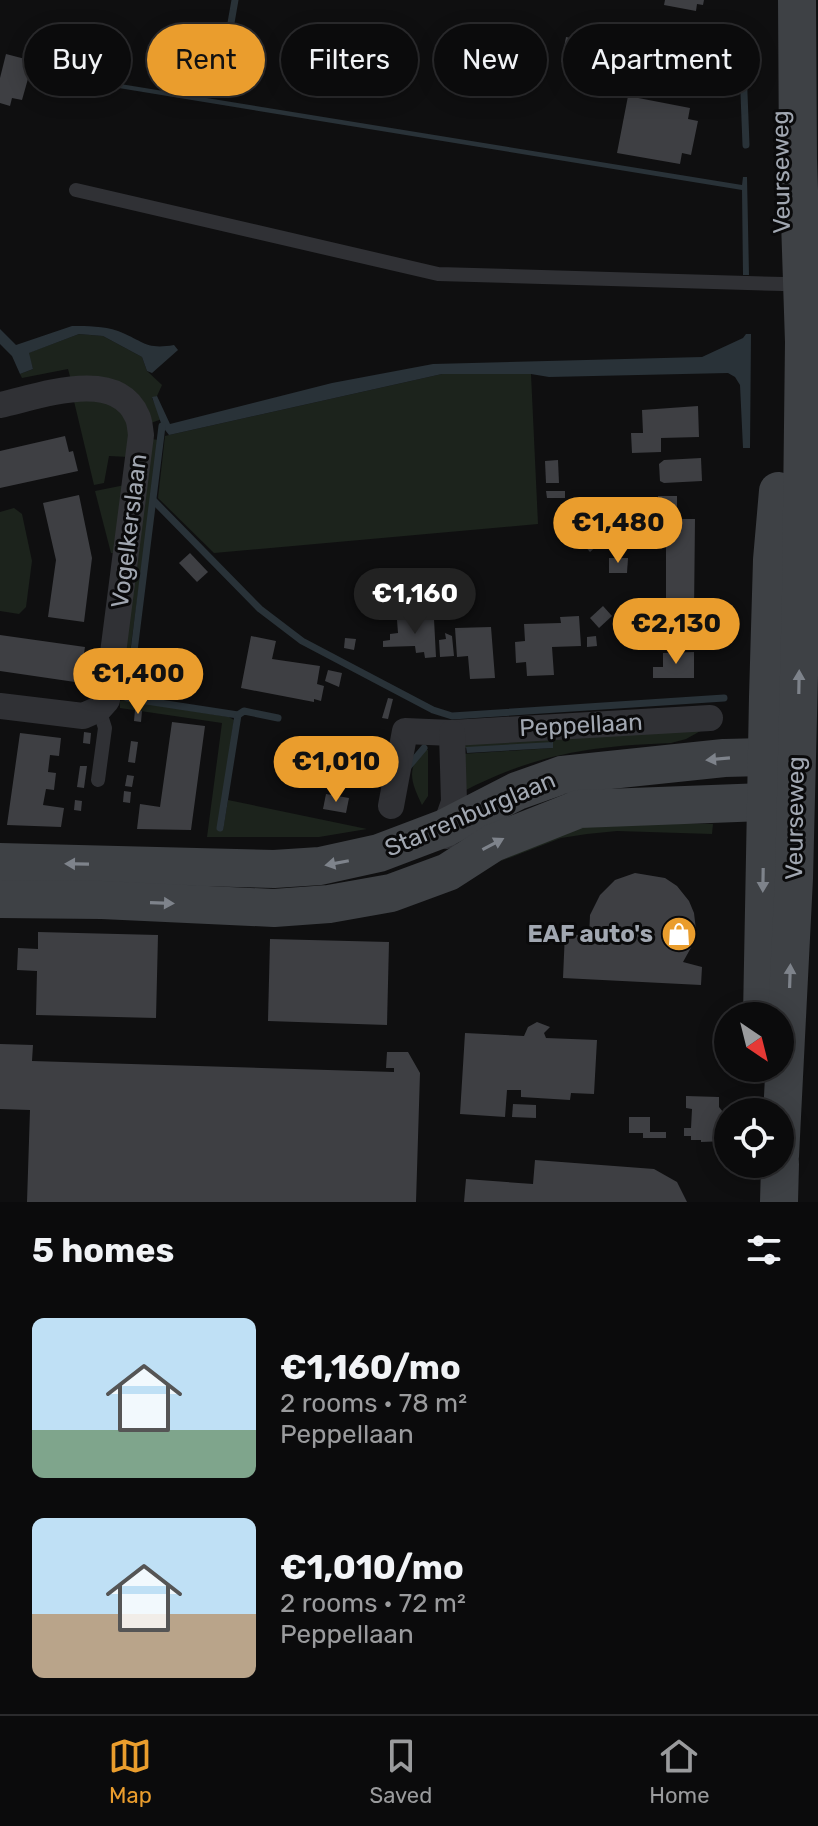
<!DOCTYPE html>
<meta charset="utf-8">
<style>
body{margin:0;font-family:Rubik,sans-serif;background:#141415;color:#f1f3f6;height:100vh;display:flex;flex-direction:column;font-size:30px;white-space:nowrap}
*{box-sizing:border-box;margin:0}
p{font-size:26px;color:#9a9b9d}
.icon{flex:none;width:44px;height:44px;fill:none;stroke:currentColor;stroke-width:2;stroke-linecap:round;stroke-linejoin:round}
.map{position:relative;height:1202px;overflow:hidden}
.details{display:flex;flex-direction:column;background:#0b0b0c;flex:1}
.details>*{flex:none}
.banner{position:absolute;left:24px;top:24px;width:770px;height:72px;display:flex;gap:16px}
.needle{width:52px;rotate:145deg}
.buttons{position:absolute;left:714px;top:1002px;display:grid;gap:16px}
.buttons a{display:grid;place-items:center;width:80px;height:80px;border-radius:50%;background:#0b0b0c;box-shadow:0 4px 20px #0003,0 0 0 2px #2b2b2d;font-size:40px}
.price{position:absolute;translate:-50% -68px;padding:0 18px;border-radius:28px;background:#ea9d2d;color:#111;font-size:26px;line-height:52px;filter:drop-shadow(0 2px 4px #0008)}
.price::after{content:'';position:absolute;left:50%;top:48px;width:24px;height:18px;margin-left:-12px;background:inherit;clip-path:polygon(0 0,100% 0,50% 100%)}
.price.current{background:#222;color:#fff}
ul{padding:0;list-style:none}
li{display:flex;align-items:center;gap:24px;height:200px;padding:0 32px}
li span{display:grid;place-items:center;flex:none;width:224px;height:160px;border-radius:12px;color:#555}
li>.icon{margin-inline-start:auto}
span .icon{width:96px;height:96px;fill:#fffc;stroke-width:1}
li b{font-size:34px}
h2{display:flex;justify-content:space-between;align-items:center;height:96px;padding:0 32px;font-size:34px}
.pill{padding:0 28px;border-radius:36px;background:#0b0b0c;box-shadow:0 4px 20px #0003,0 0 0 2px #2b2b2d;font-size:28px;line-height:72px}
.pill.current{background:#ea9d2d;color:#111}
.dock{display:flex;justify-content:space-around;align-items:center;height:112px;border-top:2px solid #2b2b2d;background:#0b0b0c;font-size:22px;color:#9a9b9d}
.dock a{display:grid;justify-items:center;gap:4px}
.dock .current{color:#ea9d2d}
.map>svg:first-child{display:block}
.green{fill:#1c231c}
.water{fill:#293238}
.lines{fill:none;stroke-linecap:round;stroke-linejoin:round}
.stream{stroke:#293238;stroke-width:7}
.building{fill:#3e3f43}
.lane{stroke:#303135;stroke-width:14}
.street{stroke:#303135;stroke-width:26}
.secondary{stroke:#3e4145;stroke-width:38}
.oneway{fill:#7e838b}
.labels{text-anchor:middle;stroke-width:6;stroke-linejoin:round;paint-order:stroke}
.street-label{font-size:24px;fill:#a1a7b1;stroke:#0a0a0b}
.poi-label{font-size:24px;font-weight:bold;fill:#a1a7b1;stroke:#0a0a0b;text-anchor:end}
</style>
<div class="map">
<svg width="818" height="1202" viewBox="0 0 818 1202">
<rect width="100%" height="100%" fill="#0f0f10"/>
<g class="green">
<path d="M79,334L103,336L142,357L147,371L162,385L157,396L152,398L162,419L148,424C123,388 120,369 71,380L68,369L22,378L20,374L33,369L28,353Z"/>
<polygon points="442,374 531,374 538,524 214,553 158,498 165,436 169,435"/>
<polygon points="94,394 129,416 129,457 109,456 104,483 94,485 73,397"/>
<polygon points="151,439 159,440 128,667 120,666"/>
<polygon points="125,485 116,553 111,553 95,491"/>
<polygon points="14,508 22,514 32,561 26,607 19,614 0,611 0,512"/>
<polygon points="126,700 229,717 234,720 218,830 223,830 228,800 367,829 319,837 207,837 222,723 120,708 120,701"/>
<path d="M706,728L686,739L671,743C592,746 535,754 464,791L461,754L553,748H461L462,740Z"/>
<path d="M424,750H428V796L422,805C412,784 405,769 424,750Z"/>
<polygon points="586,821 713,824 712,834 617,831 587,834 561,838 496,863"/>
</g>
<g class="water">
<polygon points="77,77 742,185 743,177 747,177 749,275 743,275 742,190 76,81"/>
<path d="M72,326C88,326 103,326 118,331C144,341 145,350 174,345L178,350L152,373L147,371L142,357L103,336L79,334L29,353L33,369L20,374L12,356L0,344V329L16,345Z"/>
<polygon points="746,334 751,334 750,448 743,448 740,385 735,377 728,373 549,377 531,374 442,374 169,435 162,426 152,397 157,396 170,424 332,383 433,364 702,357 743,338"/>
<polygon points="553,742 553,748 467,753 466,747"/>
</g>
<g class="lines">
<g class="stream">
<polyline points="742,42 746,145"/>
<polyline points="221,80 235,0"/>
<polyline points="154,501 260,609 302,641 433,710 452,716 724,698"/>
<polyline points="133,659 162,426"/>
<polyline points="127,698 238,715 220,828"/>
<polyline points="238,715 244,711 278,718"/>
<polyline points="408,767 424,748"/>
</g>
</g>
<g class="building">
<polygon points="665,0 704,0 703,5 697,4 696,11 664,5"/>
<polygon points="681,33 698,36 690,80 649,74 652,53 656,54 658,41 679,44"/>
<polygon points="566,37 601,44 596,69 561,62"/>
<polygon points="6,54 33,61 22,100 12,98 10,106 0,103 0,78"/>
<polygon points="628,96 690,108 688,119 698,121 691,155 682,153 680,164 617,153"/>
<polygon points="698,406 699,437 661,438 661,452 632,453 631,433 643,433 642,410"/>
<polygon points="65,436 69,452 73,451 78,471 0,488 0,451"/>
<polygon points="701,458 702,481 664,483 660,481 659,464 664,460"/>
<polygon points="558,460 559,483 546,483 545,461"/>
<polygon points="546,491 565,491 565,498 547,498"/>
<polygon points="79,495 92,558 84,622 48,617 56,560 43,503"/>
<polygon points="658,496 677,496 677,512 657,511"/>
<polygon points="666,519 695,519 694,612 679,612 679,631 653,631 653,617 666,617"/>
<polygon points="593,534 601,542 590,552 583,544"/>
<polygon points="190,553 208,572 197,582 179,563"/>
<polygon points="609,558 628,558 627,573 609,573"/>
<polygon points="603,606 612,616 599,628 590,618"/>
<polygon points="579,616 581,646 552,647 554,675 527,676 526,662 516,663 515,642 525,641 524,624 561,623 560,617"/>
<polygon points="434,619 436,657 425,658 424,652 416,653 415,646 383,647 383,641 390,640 390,634 398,633 397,620"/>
<polygon points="491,627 495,678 470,679 468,656 457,657 455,628"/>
<polygon points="445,633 452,636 454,656 440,657 439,640 446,639"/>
<polygon points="0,635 85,647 82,666 78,666 75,682 0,671"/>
<polygon points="251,636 276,641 272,659 320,666 317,684 324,686 321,701 314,699 314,702 241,688"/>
<polygon points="596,636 597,646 587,647 587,637"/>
<polygon points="345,638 356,639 354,650 344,648"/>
<polygon points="694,652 694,678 653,678 653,667 663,667 663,653"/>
<polygon points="328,670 342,673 339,687 325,681"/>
<polygon points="388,698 393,699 388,719 382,718"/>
<polygon points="135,710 142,711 141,722 134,721"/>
<polygon points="172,722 205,726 191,830 137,829 140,804 160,807"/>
<polygon points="84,732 91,733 90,744 83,743"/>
<polygon points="20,733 61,738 59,756 50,755 48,772 56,773 54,790 46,789 43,805 64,808 61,827 7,825"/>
<polygon points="328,736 374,745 369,769 324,761"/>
<polygon points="131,741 138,742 135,763 128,762"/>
<polygon points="80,766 87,766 84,788 77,787"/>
<polygon points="127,775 134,776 132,787 125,786"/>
<polygon points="124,791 131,792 130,803 123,802"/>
<polygon points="326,794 349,798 346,813 323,809"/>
<polygon points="75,800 82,801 81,811 74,810"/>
<polygon points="635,873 665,878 677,886 689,901 694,913 696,930 693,944 683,962 702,967 701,985 563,978 565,932 589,938 590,915 600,895 615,880"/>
<polygon points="38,932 158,935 156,1018 36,1015 37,971 17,970 18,948 38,949"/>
<polygon points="270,939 389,942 387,1025 268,1021"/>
<polygon points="537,1022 550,1027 544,1033 546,1038 597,1040 594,1094 571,1093 570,1100 521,1097 521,1090 507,1090 505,1117 460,1114 465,1033 524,1036 528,1027"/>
<polygon points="0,1044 33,1045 32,1061 394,1072 394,1068 386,1068 387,1052 408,1052 420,1073 416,1202 27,1202 30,1110 0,1109"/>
<polygon points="686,1096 719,1097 719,1107 723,1112 723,1126 726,1126 726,1141 701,1142 701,1140 691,1140 691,1136 684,1136 684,1128 691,1128 692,1109 686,1108"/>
<polygon points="513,1104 536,1105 536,1118 512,1117"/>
<polygon points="629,1117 650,1117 650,1132 666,1132 666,1138 643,1138 643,1133 629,1133"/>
<polygon points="535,1160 654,1169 677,1182 687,1202 464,1202 466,1179 533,1184"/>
</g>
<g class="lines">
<g class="lane">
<polyline points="76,190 438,274 783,284"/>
<polyline points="98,780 105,728 99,709"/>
</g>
<g class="street">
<path d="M0,405C38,397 116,367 137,416C140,421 140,429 141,435L107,700L99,709L83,716L0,706"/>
<polyline points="391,806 405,731 452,733 710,718"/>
<polyline points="446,836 445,828 454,802 452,733"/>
</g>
<g class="secondary">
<polyline points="0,862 274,869 320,866 379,853 445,828 517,791 562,775 724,758 767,757 790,760"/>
<polyline points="0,899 102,900 274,908 329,904 391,893 448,872 493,843 579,809 791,801"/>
<polyline points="762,1016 768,697 772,560 778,491"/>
<polyline points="780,1156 794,878 801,594 804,342 798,160 797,0"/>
<polyline points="779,1202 780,1164"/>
</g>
</g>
<defs><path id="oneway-solid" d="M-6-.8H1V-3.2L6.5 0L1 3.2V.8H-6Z" transform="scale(2)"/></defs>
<g class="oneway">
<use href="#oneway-solid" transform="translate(799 682) rotate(-89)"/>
<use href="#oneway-solid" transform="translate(718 759) rotate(175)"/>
<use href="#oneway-solid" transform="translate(493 844) rotate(-28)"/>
<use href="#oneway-solid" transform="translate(337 863) rotate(169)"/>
<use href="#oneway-solid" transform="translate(77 864) rotate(-179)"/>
<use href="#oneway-solid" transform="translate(763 880) rotate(91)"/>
<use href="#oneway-solid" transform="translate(162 903) rotate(2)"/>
<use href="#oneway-solid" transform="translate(790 976) rotate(-88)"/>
</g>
<defs>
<symbol id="shop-disc" viewBox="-11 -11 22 22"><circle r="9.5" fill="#ea9d2d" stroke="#0a0a0b"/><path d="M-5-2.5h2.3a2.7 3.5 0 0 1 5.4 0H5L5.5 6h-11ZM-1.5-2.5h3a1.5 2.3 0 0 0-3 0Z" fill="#fff"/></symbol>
</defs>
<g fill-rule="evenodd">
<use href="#shop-disc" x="659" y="914" width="40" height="40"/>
</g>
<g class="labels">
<g class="street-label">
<text transform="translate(781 172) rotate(-91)" y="8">Veurseweg</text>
<text transform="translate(129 531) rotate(-83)" y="8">Vogelkerslaan</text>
<text transform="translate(581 725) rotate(-3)" y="8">Peppellaan</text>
<text transform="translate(470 814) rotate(-23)" y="8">Starrenburglaan</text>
<text transform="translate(795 818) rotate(-89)" y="8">Veurseweg</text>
</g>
<g class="poi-label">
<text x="653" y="942">EAF auto's</text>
</g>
</g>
</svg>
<div class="buttons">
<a><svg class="needle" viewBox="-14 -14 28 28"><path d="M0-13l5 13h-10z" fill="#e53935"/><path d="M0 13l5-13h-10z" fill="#9a9b9d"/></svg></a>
<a><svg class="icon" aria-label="locate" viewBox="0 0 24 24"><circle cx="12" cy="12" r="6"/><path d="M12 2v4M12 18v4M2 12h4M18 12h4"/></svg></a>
</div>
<b class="price" style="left:618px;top:565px">€1,480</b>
<b class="price current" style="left:415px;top:636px">€1,160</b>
<b class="price" style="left:676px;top:666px">€2,130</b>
<b class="price" style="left:138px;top:716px">€1,400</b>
<b class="price" style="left:336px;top:804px">€1,010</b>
<div class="banner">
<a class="pill">Buy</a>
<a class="pill current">Rent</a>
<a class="pill">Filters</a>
<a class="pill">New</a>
<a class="pill">Apartment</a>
</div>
</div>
<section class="details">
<h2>5 homes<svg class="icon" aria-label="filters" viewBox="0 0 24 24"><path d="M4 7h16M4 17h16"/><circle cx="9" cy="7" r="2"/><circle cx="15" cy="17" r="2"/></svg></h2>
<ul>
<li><span style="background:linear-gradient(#bfe0f5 70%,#7fa58c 0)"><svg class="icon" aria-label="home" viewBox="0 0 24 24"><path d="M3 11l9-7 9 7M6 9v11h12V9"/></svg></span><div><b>€1,160/mo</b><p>2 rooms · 78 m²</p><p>Peppellaan</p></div></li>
<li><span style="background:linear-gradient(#bfe0f5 60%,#b9a48a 0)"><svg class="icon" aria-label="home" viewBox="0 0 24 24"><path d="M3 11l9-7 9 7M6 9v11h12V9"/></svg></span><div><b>€1,010/mo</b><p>2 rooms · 72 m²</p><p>Peppellaan</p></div></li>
</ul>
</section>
<nav class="dock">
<a class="current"><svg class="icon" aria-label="map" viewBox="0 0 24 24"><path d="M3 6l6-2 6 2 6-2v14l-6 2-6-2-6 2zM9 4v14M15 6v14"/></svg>Map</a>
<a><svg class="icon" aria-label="saved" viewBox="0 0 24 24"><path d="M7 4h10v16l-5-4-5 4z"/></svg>Saved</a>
<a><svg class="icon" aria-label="home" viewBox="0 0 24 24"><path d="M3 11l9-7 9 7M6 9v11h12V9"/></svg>Home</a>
</nav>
